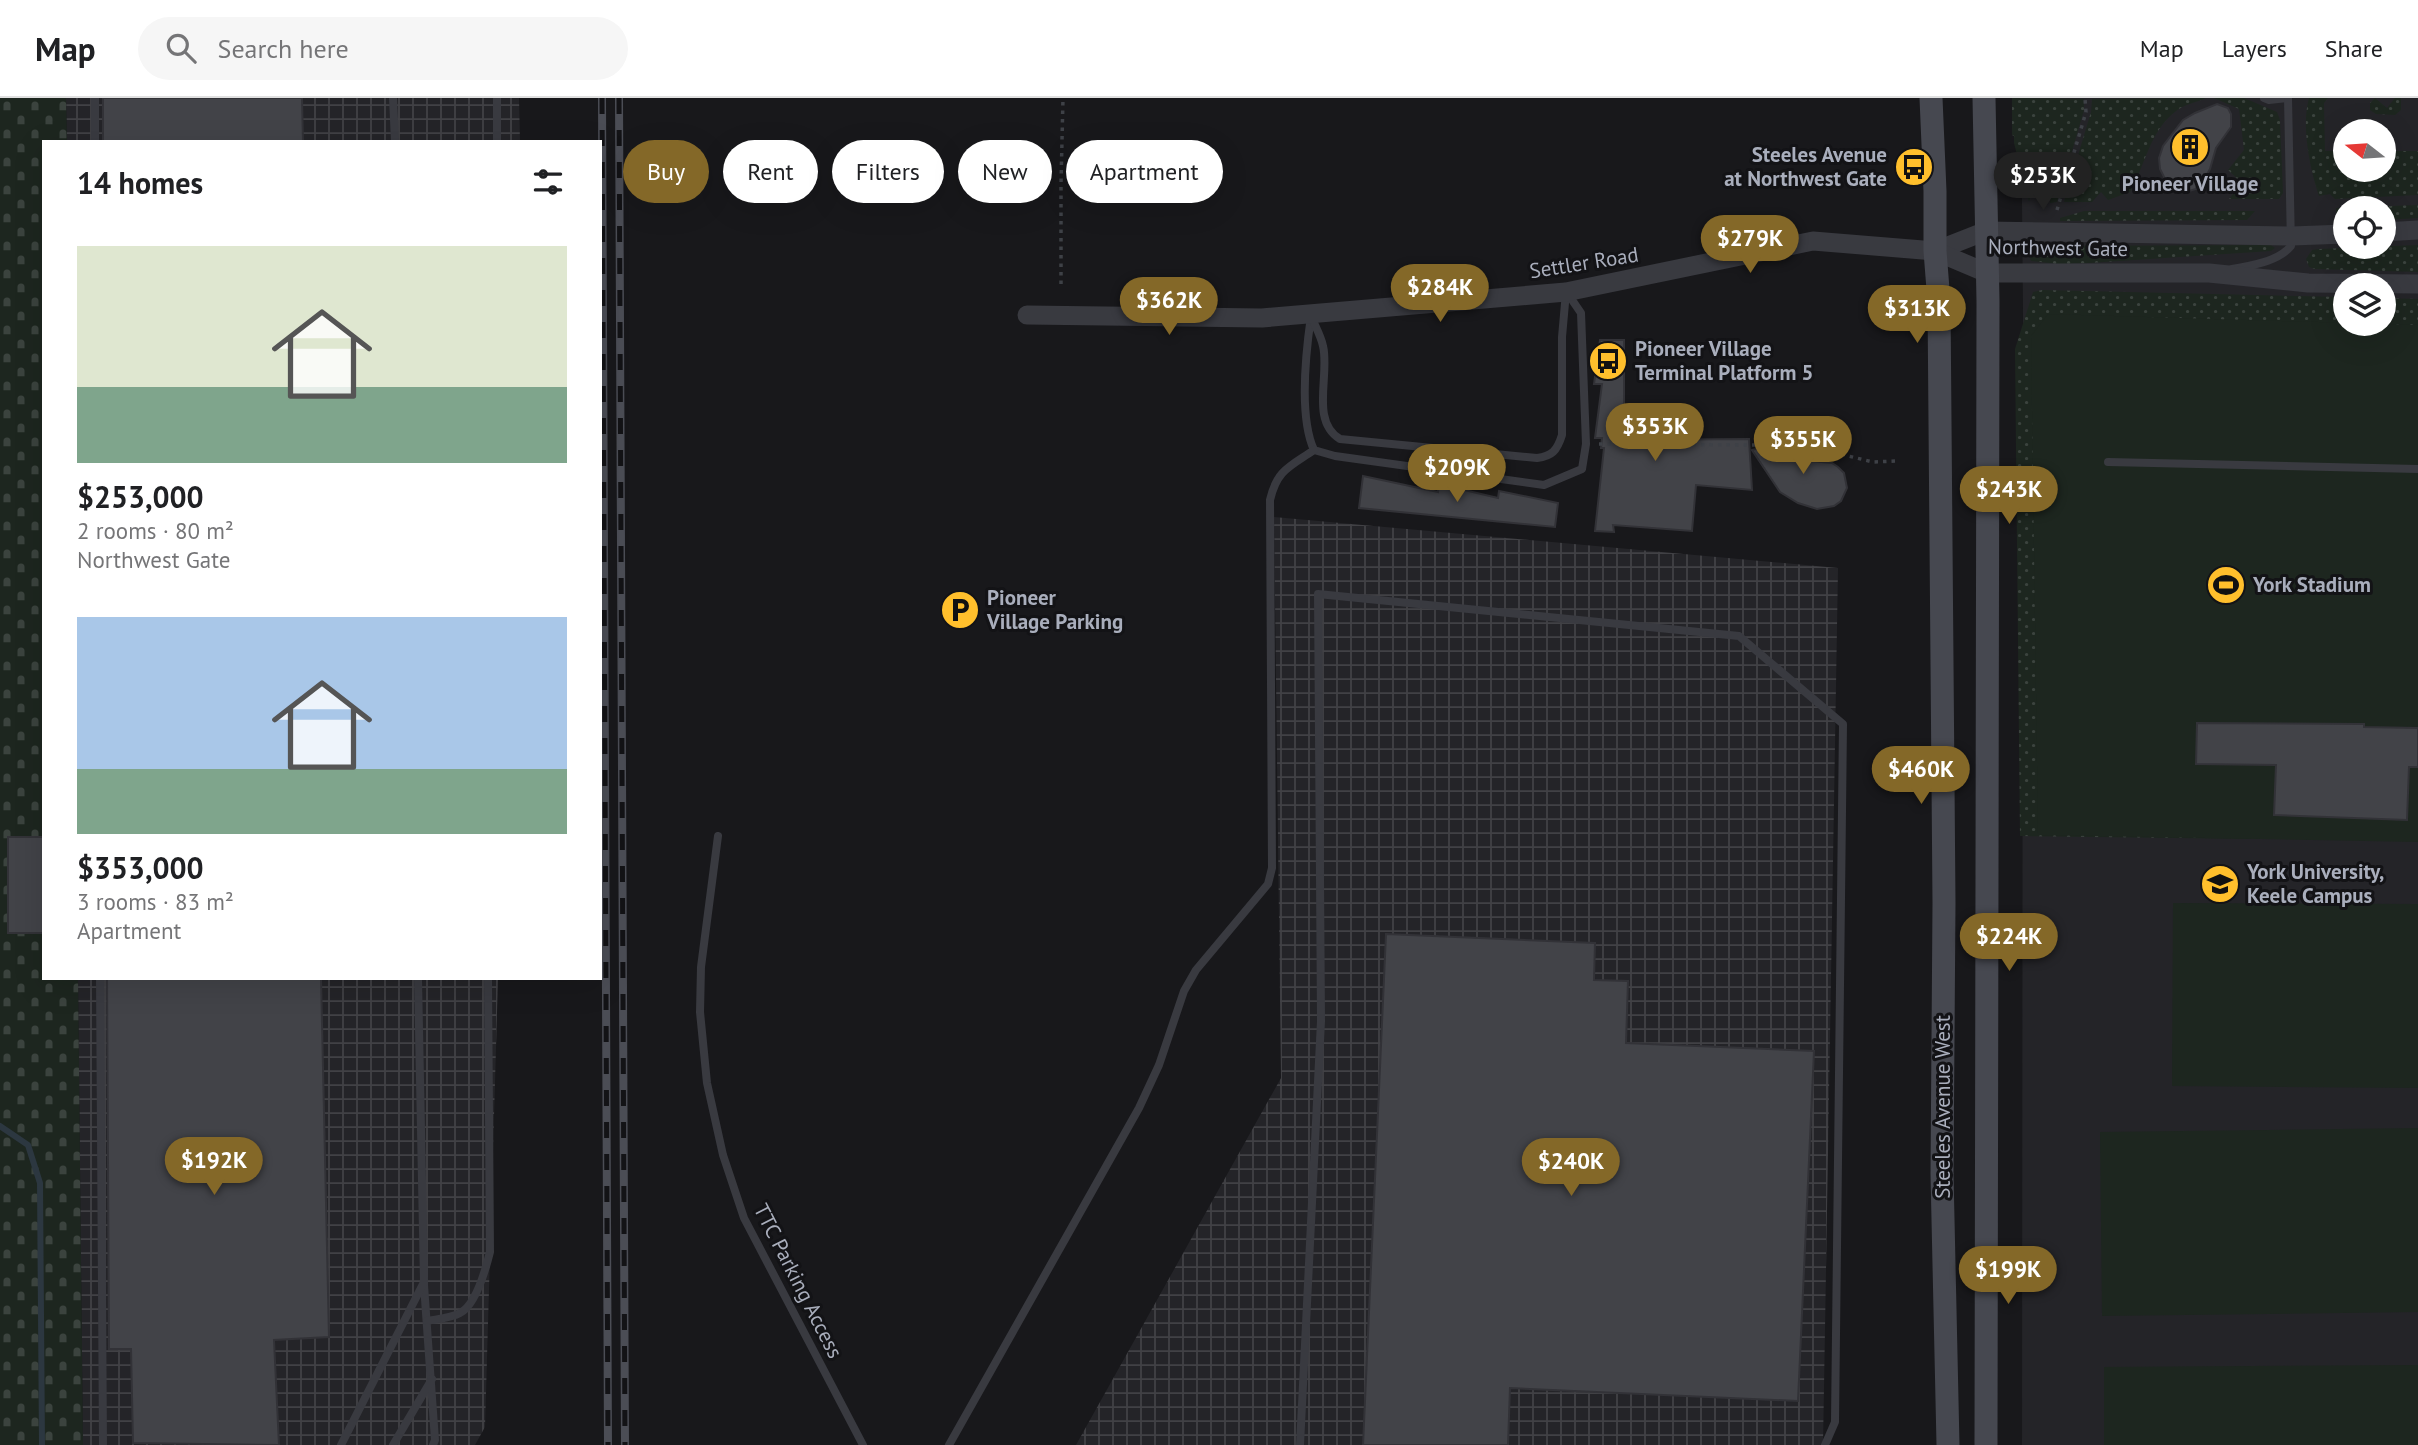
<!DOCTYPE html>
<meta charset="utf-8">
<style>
body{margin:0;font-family:"PT Sans",sans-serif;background:#f6f6f6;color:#202124;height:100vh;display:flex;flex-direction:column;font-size:26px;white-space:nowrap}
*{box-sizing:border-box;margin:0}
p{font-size:23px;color:#757577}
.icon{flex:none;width:38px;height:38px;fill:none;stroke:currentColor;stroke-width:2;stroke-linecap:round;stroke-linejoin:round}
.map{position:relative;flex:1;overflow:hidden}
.drawer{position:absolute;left:42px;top:42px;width:560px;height:840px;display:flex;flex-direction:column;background:#fff;border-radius:0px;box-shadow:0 7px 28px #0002}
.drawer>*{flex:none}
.top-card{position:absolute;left:623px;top:42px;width:665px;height:63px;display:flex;gap:14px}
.needle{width:46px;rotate:287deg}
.controls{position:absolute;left:2333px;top:21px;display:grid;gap:14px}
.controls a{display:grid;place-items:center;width:63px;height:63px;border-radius:50%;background:#fff;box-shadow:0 7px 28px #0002;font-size:35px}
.price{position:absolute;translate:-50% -60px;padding:0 16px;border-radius:24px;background:#846828;color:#fff;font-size:23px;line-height:46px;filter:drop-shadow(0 2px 4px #0008)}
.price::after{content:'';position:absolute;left:50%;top:42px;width:21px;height:16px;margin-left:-10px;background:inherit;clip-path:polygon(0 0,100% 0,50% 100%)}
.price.active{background:#222;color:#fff}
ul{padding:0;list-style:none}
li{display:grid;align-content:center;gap:14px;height:371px;padding:0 35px}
li span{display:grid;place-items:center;height:217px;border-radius:0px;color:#555}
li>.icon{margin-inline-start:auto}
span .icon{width:126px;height:126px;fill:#fffc;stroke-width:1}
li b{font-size:30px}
h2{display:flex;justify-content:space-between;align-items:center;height:84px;padding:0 35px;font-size:30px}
.pill{padding:0 24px;border-radius:32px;background:#fff;box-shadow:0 7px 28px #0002;font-size:24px;line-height:63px}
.pill.active{background:#846828;color:#fff}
header{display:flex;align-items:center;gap:42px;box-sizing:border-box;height:98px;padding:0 35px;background:#fff;border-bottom:2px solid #e0e0e0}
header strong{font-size:33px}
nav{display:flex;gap:38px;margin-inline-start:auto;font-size:24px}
.search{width:490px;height:63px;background:#f6f6f6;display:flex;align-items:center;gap:18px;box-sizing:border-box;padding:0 24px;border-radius:38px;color:#757577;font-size:26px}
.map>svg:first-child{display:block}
.built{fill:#242428;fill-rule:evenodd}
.industrial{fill:url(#industrial-grid)}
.green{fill:url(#green-dots)}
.cemetery{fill:url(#cemetery-stones)}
.pitch{fill:#1d261f}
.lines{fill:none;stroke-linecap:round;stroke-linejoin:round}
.stream{stroke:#2c3740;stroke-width:6}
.building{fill:#424348;stroke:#323237;stroke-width:2}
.path{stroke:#3e4147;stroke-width:3.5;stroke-dasharray:3.5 5;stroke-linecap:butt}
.service{stroke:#393a40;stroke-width:8}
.tertiary{stroke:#393a40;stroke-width:19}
.secondary{stroke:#464850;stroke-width:23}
.rail-casing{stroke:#4b4d55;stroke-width:8}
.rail{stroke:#131316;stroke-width:5;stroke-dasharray:16;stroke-linecap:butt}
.labels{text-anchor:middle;stroke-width:6;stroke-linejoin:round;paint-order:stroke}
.poi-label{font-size:21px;font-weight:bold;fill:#a9aebc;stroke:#131316;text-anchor:start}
.street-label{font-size:21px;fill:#a9aebc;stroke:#131316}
</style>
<header>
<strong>Map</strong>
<div class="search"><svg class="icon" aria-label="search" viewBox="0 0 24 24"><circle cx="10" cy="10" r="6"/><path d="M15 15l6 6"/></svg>Search here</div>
<nav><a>Map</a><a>Layers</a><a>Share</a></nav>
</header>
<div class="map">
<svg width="2418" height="1347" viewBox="0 0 2418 1347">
<defs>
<pattern id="industrial-grid" width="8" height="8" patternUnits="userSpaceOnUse" patternTransform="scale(1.75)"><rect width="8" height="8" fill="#242428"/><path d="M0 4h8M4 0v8" fill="none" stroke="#414145"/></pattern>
<pattern id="green-dots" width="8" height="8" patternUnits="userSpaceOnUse" patternTransform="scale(1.75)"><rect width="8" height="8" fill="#1d261f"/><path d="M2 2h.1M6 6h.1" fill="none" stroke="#3b433e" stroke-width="1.8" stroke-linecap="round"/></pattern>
<pattern id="cemetery-stones" width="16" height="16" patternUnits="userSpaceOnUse" patternTransform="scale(1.75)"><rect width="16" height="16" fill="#1d261f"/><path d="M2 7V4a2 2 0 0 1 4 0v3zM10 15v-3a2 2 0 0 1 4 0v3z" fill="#3b433e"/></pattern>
</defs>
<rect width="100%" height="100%" fill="#18181b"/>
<path class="built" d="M2021,0H2418V1347H2022L2023,211ZM2345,33H2384V72H2345ZM2345,110H2384V149H2345ZM2345,187H2384V226H2345Z"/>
<g class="industrial">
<polygon points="66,0 519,0 520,44 67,44"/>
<polygon points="1274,419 1838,470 1823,1347 1076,1347 1281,980"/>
<polygon points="78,880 498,880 485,1329 475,1347 83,1347"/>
</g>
<g class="green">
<polygon points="2012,0 2084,1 2084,12 2057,104 2050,105 2050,96 2031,96 2029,104 2014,45 2014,38 2012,37"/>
<path d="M2206,0C2197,4 2183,7 2176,13C2149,34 2146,66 2130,94L2108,102L2101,94L2092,104H2064L2091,14L2092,1Z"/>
<polygon points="2214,0 2244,0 2277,14 2280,22 2283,95 2279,101 2229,101 2242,85 2228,72 2244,52 2239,11"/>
<path d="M2309,0H2328L2324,5L2325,53H2345V72H2384V53H2418V97L2335,101L2330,96L2319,98C2310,71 2301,28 2309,0Z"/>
<polygon points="2375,0 2387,10 2395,0 2401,0 2401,12 2395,17 2376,16 2370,12 2370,5"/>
<polygon points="2418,107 2418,120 2384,122 2384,110 2345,110 2345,119 2336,115 2336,110"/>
<polygon points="2084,113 2255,113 2247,122 2060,123 2060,120"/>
<polygon points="2271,147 2275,150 2271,153 2089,165 2058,166 2031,163 2029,157 2031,150 2034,148"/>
<polygon points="2418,147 2418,174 2315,171 2309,169 2306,161 2312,152 2319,151"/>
<polygon points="2042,192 2345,199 2345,226 2384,226 2384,200 2418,201 2418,363 2251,741 2020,738 2015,251 2033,194"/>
</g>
<polygon class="cemetery" points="0,0 66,0 67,44 44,44 44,880 78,880 83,1347 0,1347"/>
<g class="pitch">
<polygon points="2048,216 2418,227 2418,744 2038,737 2031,238"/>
<polygon points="2173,805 2418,806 2418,990 2172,988"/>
<polygon points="2418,1030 2418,1214 2102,1218 2100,1034"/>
<polygon points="2418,1267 2418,1347 2104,1347 2104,1269"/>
</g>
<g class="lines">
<polyline class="stream" points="0,1028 28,1047 40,1085 42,1347"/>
</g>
<g class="building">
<polygon points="103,0 302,0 303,44 103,44"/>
<polygon points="2217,6 2228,10 2231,16 2231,29 2216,50 2210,71 2204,81 2197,86 2196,91 2189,93 2175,92 2167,85 2160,71 2159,60 2163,48 2183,22 2195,15"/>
<polygon points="1600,242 1624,242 1624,342 1749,341 1752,392 1696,387 1692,433 1613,427 1614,434 1595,433 1604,350 1601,350 1602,340 1595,340 1602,286 1594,286"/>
<polygon points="1782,344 1794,349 1811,363 1832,365 1838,369 1844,375 1847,390 1841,403 1834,408 1817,411 1798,405 1780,394 1752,352"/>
<polygon points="1363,378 1438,394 1439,386 1498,400 1499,393 1558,405 1555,429 1359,410"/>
<polygon points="2197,625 2364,626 2364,629 2418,630 2418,669 2409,669 2407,722 2274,717 2276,667 2196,666"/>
<rect x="8" y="739" width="36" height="96"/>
<polygon points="1386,836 1595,845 1594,882 1628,883 1626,945 1814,953 1798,1303 1510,1290 1508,1347 1363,1347"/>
<polygon points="107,880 321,880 329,1239 274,1242 279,1347 133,1345 131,1251 109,1251"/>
</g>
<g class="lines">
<g class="path">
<polyline points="2057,112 2086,14 2085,1"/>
<polyline points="1061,186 1061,86 1063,0"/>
<polyline points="1599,346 1755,347 1770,339 1873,364 1898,363"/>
</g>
<g class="service">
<polyline points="95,0 95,44"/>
<polyline points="393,0 395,44"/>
<polyline points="2264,0 2269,2 2287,0"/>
<polyline points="497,44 497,0"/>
<path d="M2232,171C2252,167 2278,164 2291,148L2288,0"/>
<path d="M1311,218C1306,253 1299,319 1314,352L1335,358L1544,387L1582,371L1586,346L1581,215L1568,196"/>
<path d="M1311,218C1315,228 1321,238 1323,248C1330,277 1310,323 1340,341L1537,360C1552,358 1557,353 1562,337V239L1566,194"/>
<polyline points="2108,364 2418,371"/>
<polyline points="718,738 701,869 700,914 707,985 723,1057 744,1120 863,1347"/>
<polyline points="100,880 103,1347"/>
<polyline points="424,1187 435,1342 433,1347"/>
<path d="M427,1223C437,1221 451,1220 460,1215C476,1207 486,1170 490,1154L488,880"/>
<polyline points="341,1347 424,1184 418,880"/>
<polyline points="393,1347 432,1281"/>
<path d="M949,1347L1139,1010L1159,967L1184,893L1196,872L1268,786L1272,770L1270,402C1277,372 1289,369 1314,352"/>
<polyline points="1300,1347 1321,923 1318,496 1739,538 1843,626 1835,1324 1825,1347"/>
</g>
<g class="tertiary">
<polyline points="2384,134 2418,132"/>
<polyline points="1935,153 1986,133 2292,138 2345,136"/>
<polyline points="1027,217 1262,220 1566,194 1813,143 1935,153 1987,175 2209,175 2308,185 2418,186"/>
</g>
<g class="secondary">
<polyline points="1931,0 1935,93 1935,153 1939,204 1944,805 1942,1076 1948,1347"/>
<polyline points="1984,0 1988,203 1986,1347"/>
</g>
<defs>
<g id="rail">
<polyline points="602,0 608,1347"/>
<polyline points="619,0 625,1347"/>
</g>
</defs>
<use href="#rail" class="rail-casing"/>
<use href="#rail" class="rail"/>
</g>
<defs>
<symbol id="building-disc" viewBox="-11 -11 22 22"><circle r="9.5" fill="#ffbf2c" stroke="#131316"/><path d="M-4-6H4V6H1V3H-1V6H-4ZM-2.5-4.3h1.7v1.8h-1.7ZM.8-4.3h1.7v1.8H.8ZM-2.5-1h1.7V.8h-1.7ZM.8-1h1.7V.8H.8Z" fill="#111"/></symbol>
<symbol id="bus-disc" viewBox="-11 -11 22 22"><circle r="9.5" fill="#ffbf2c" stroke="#131316"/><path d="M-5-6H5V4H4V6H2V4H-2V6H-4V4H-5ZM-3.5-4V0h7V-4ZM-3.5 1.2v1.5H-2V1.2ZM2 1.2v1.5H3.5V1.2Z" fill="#111"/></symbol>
<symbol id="stadium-disc" viewBox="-11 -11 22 22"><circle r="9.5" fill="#ffbf2c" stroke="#131316"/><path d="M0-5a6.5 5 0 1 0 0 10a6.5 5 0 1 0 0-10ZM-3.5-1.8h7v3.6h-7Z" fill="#111"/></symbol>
<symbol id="parking-disc" viewBox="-11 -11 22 22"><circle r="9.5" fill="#ffbf2c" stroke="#131316"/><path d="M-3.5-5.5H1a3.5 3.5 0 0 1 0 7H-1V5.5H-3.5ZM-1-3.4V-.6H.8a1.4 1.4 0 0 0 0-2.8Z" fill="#111"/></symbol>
<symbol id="university-disc" viewBox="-11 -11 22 22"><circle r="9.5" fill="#ffbf2c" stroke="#131316"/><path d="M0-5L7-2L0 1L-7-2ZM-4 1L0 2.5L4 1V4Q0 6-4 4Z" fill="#111"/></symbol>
</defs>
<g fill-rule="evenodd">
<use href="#building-disc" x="2168" y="27" width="44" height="44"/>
<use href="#bus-disc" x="1892" y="47" width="44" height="44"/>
<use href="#bus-disc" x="1586" y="241" width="44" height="44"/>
<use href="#stadium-disc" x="2204" y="465" width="44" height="44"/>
<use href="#parking-disc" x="938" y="490" width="44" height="44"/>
<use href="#university-disc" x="2198" y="764" width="44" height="44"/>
</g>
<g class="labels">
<g class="poi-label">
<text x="1887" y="64" text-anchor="end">Steeles Avenue<tspan x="1887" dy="24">at Northwest Gate</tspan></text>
<text x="2190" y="93" text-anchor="middle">Pioneer Village</text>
<text x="1635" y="258">Pioneer Village<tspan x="1635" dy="24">Terminal Platform 5</tspan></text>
<text x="2253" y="494">York Stadium</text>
<text x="987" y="507">Pioneer<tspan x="987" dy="24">Village Parking</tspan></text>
<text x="2247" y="781">York University,<tspan x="2247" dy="24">Keele Campus</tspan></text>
</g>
<g class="street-label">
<text transform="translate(2058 150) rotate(1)" y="7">Northwest Gate</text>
<text transform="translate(1584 165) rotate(-9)" y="7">Settler Road</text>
<text transform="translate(1943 1009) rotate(-90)" y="7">Steeles Avenue West</text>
<text transform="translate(798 1183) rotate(63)" y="7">TTC Parking Access</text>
</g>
</g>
</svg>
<div class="controls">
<a><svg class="needle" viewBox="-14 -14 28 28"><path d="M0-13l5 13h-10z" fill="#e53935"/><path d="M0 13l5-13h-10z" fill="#757577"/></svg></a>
<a><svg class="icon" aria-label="locate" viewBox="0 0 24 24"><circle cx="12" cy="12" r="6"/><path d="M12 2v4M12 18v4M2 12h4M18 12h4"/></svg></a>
<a><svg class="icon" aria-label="layers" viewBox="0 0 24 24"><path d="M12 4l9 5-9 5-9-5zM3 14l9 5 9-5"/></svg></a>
</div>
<b class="price active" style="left:2043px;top:114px">$253K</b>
<b class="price" style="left:1750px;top:177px">$279K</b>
<b class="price" style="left:1440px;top:226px">$284K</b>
<b class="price" style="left:1169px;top:239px">$362K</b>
<b class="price" style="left:1917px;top:247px">$313K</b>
<b class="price" style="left:1655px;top:365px">$353K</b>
<b class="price" style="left:1803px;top:378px">$355K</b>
<b class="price" style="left:1457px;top:406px">$209K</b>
<b class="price" style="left:2009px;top:428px">$243K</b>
<b class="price" style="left:1921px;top:708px">$460K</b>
<b class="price" style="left:2009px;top:875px">$224K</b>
<b class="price" style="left:214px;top:1099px">$192K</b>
<b class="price" style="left:1571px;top:1100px">$240K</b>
<b class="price" style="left:2008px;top:1208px">$199K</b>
<div class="top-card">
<a class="pill active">Buy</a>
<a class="pill">Rent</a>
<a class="pill">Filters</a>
<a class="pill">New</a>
<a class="pill">Apartment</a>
</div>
<section class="drawer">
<h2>14 homes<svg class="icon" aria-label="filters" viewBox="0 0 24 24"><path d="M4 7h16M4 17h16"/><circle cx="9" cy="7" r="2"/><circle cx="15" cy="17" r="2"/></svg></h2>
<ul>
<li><span style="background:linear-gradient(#dfe7d0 65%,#7fa58c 0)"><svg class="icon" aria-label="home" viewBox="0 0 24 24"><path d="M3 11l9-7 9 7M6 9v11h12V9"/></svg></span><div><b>$253,000</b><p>2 rooms · 80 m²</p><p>Northwest Gate</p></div></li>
<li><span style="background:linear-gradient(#a9c7e8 70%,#7fa58c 0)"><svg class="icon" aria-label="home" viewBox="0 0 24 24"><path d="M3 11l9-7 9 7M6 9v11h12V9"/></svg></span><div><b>$353,000</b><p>3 rooms · 83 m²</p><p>Apartment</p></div></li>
</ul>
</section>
</div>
